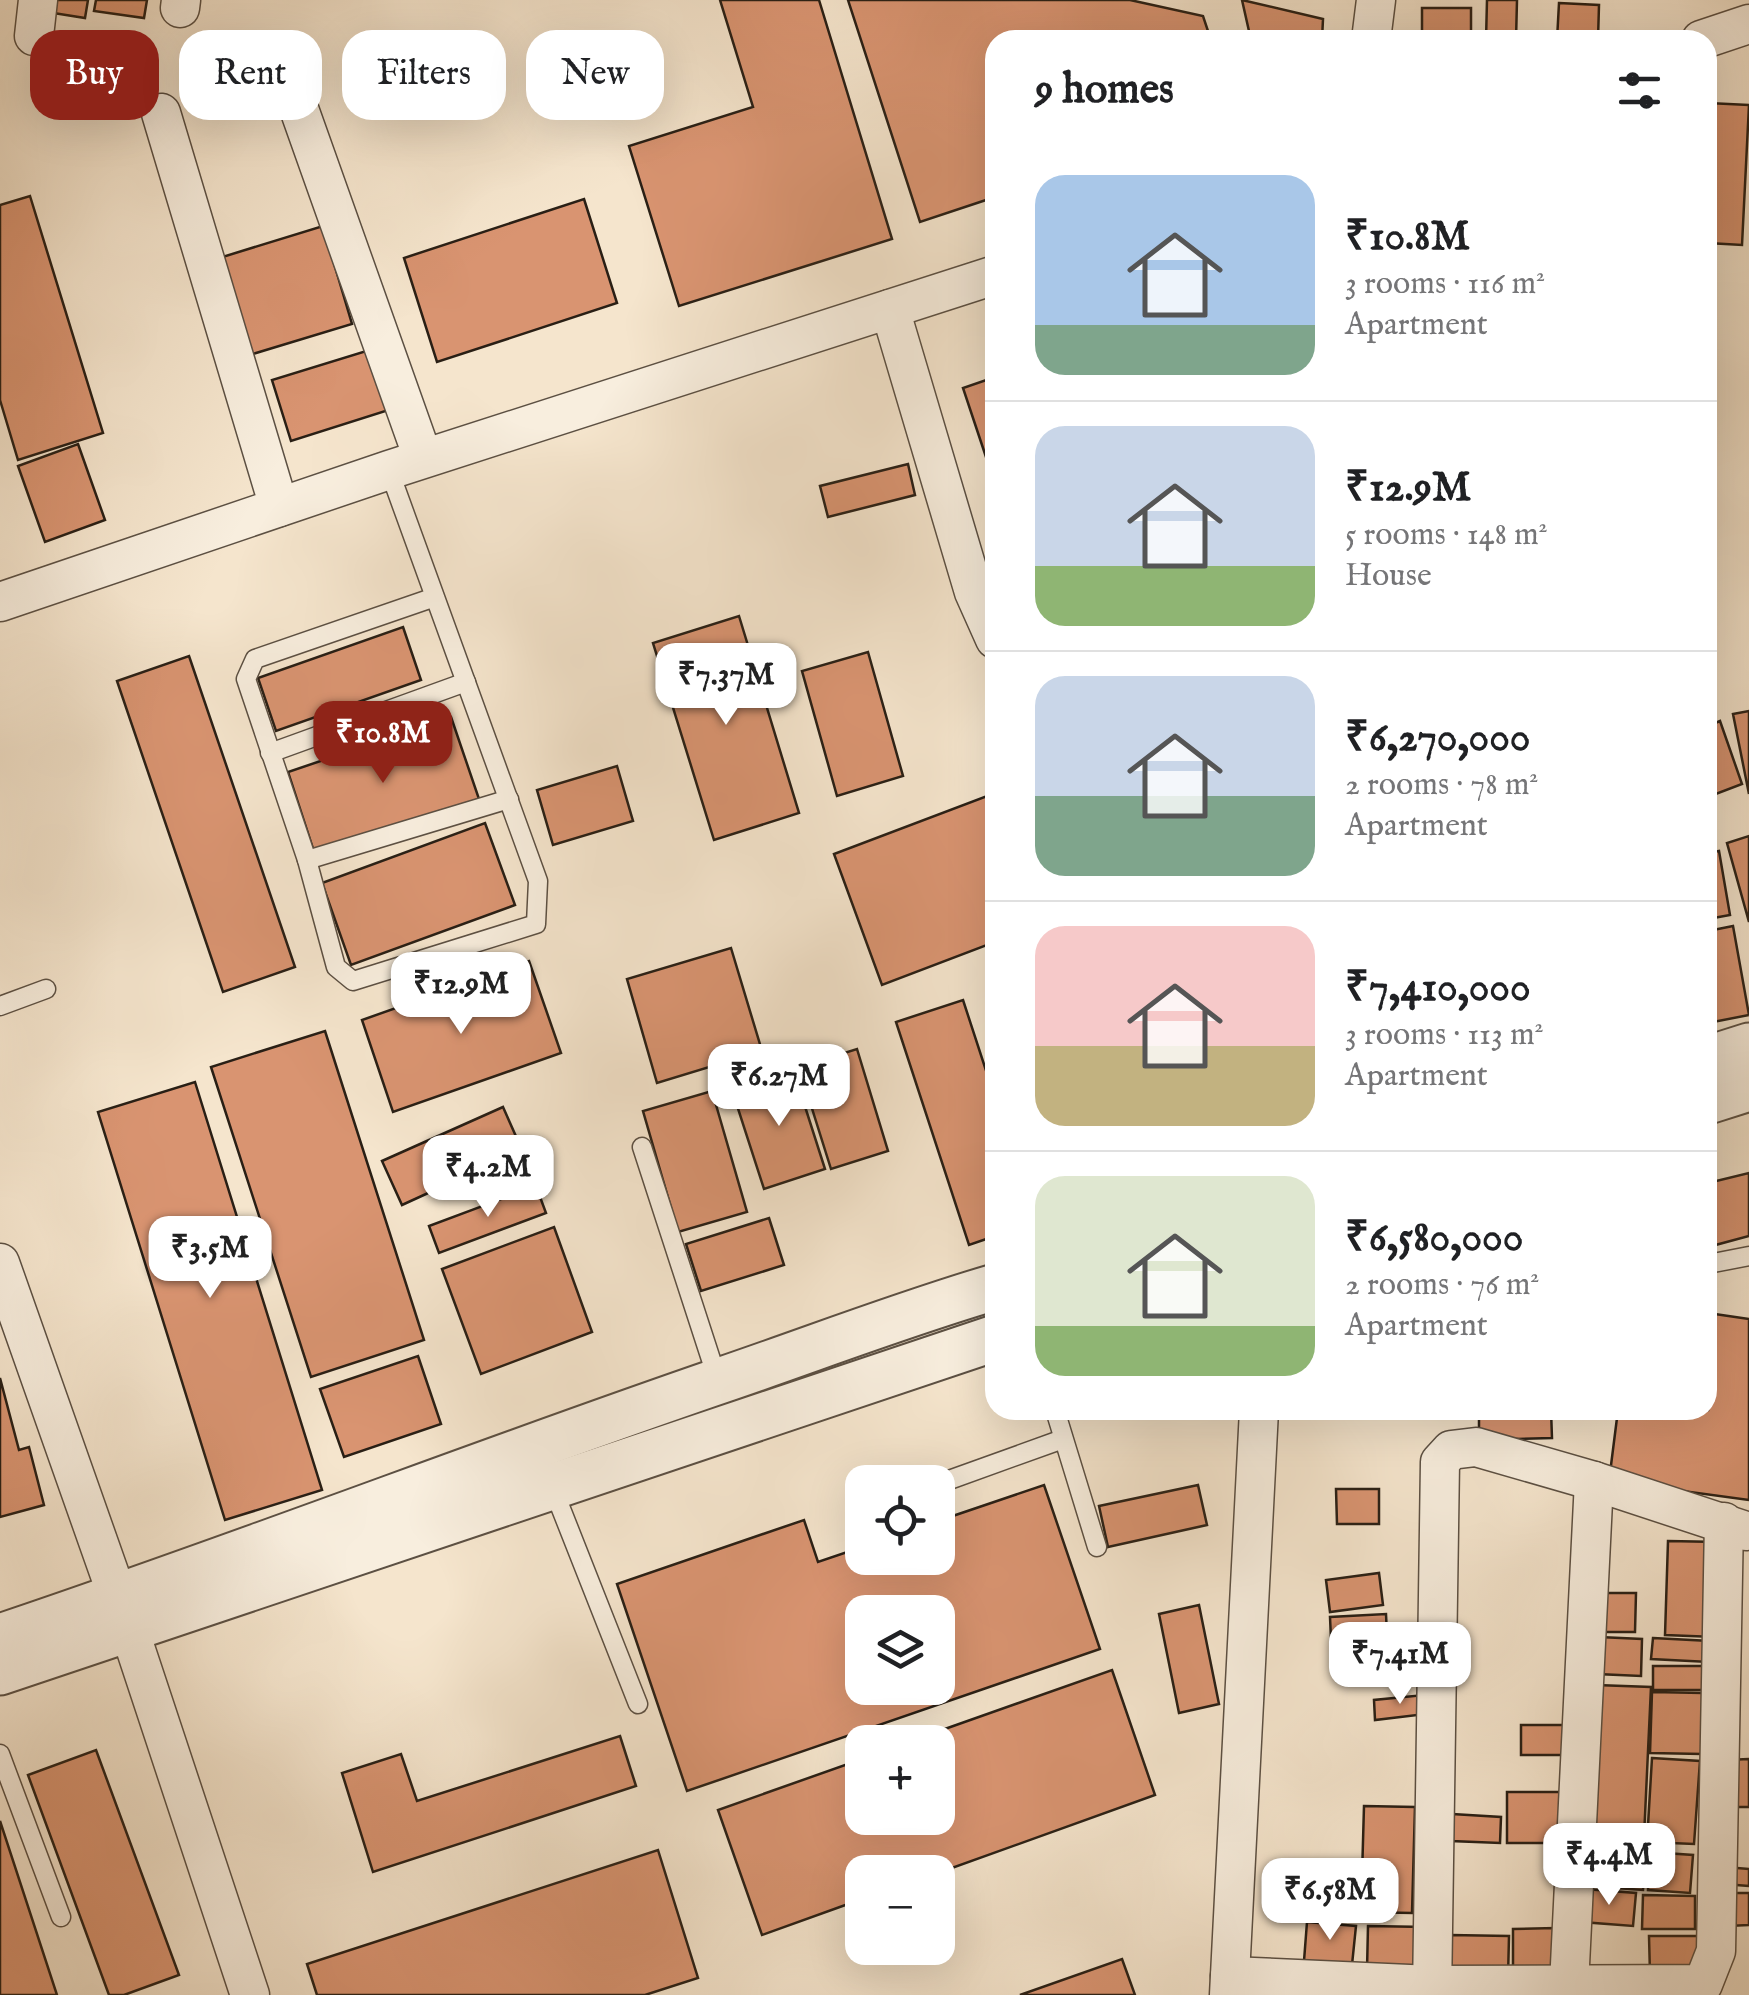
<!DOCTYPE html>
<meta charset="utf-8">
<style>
body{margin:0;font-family:"IM FELL English",serif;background:#f6f6f6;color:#202124;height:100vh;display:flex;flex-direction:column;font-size:38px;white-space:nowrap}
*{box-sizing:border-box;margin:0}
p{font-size:32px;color:#757577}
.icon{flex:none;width:55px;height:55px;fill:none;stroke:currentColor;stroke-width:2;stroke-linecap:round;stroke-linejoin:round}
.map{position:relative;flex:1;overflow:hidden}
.side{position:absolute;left:985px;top:30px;width:732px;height:1390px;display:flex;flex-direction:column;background:#fff;border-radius:30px;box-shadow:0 10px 40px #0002}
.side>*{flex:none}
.guide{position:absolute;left:30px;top:30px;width:805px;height:90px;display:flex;gap:20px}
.tools{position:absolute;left:845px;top:1465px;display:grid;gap:20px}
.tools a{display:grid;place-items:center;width:110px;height:110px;border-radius:20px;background:#fff;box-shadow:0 10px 40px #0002;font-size:50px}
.price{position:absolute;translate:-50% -85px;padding:0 22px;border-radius:20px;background:#fff;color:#222;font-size:32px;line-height:65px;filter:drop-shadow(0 2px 5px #0008)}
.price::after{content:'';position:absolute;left:50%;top:60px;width:30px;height:22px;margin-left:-15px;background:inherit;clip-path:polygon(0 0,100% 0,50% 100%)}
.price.active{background:#8f2418;color:#fff}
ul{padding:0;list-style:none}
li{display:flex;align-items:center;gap:30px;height:250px;padding:0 50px}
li+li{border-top:2px solid #e0e0e0}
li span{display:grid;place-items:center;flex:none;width:280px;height:200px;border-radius:30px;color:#555}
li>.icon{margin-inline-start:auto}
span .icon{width:120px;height:120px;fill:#fffc;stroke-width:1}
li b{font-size:42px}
h2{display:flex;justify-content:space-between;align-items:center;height:120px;padding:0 50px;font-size:42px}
.pill{padding:0 35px;border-radius:30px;background:#fff;box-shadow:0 10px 40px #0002;font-size:35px;line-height:90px}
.pill.active{background:#8f2418;color:#fff}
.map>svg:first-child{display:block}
.building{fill:#d99471;stroke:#291f15;stroke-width:2.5;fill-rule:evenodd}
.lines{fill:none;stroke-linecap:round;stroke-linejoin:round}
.service-casing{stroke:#5c5043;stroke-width:21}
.minor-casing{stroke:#5c5043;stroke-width:41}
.tertiary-casing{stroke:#5c5043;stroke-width:49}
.service{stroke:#f8eede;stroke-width:18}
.minor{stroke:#f8eede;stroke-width:38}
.tertiary{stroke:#f8eede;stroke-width:45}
</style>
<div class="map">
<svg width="1749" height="1995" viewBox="0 0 1749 1995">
<rect width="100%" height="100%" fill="#f5e5cd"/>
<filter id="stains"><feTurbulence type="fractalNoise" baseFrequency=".002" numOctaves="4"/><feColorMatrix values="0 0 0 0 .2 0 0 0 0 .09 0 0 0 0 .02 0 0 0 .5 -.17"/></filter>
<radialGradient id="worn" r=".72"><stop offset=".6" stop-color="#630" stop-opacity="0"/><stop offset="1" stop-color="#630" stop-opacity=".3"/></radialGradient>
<g class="building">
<polygon points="49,0 88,0 85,18 47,12"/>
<polygon points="96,0 147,0 144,18 94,11"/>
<polygon points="720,0 819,0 892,239 679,306 629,146 753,107"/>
<polygon points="848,0 1130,0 1203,16 1211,40 995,40 995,197 920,222"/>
<polygon points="1242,0 1323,19 1322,40 1251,40"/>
<polygon points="1487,0 1517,0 1516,40 1486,40"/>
<polygon points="1559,3 1599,5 1598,40 1557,40"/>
<rect x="1422" y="8" width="49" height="32"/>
<polygon points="1708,103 1749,105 1742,245 1708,243"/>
<polygon points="30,196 103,433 18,460 0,400 0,205"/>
<polygon points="584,199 617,303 437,362 404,258"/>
<polygon points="323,226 352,324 246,356 216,259"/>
<polygon points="376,348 395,408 291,441 272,380"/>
<polygon points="995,377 995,484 963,388"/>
<polygon points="78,444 105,520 45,542 18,466"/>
<polygon points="908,464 915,495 828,517 820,486"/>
<polygon points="739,616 799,813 714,840 653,643"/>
<polygon points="403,627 421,680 276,731 258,678"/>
<polygon points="868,652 903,776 837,796 802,671"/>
<polygon points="189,656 295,967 223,992 117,681"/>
<polygon points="1749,711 1749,794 1733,714"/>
<polygon points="451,717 479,799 315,855 288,772"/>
<polygon points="1720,721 1742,784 1708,797 1708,726"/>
<polygon points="617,766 633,821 553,845 537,790"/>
<polygon points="995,793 995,942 882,985 834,854"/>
<polygon points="485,823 515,905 351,965 322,883"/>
<polygon points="1749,836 1749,922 1727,843"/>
<polygon points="1719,851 1730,915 1708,919 1708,853"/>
<polygon points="1733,926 1749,1015 1708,1023 1708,931"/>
<polygon points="731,948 762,1051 657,1083 627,979"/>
<polygon points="529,961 561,1053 393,1112 362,1020"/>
<polygon points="963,1000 995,1098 995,1236 969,1245 896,1022"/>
<polygon points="325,1031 424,1340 311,1377 211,1067"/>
<polygon points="857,1049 888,1151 831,1169 799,1067"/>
<polygon points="793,1069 825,1169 764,1189 732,1090"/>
<polygon points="195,1082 322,1490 225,1520 98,1112"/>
<polygon points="712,1091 747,1212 678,1232 643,1111"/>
<polygon points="503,1107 522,1150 402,1205 382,1161"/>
<polygon points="1749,1173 1749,1236 1708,1247 1708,1183"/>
<polygon points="536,1186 546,1213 439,1253 429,1226"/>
<polygon points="769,1218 784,1265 701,1291 686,1244"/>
<polygon points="554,1227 592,1332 481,1374 442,1269"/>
<polygon points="1708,1313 1749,1319 1749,1500 1609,1481 1618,1410 1708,1410"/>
<polygon points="418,1356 441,1424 344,1457 320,1389"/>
<polygon points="0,1378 19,1450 29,1447 44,1505 0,1517"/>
<polygon points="1479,1410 1551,1410 1552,1438 1479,1440"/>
<path d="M1044,1485L1100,1649L687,1791L617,1584L804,1520L818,1562L862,1547V1558H938V1521ZM862,1612H938V1688H862Z"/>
<polygon points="1198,1485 1207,1525 1108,1547 1099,1506"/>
<polygon points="1336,1489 1379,1489 1379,1524 1337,1524"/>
<polygon points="1668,1541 1719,1542 1715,1637 1665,1635"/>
<polygon points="1379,1573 1383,1605 1330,1612 1326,1580"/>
<polygon points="1595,1593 1636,1593 1635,1632 1595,1632"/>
<polygon points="1199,1605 1219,1704 1179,1713 1159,1614"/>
<polygon points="1386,1614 1388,1657 1332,1661 1330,1617"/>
<polygon points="1599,1637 1642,1639 1641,1676 1597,1674"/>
<polygon points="1653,1638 1710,1641 1709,1662 1651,1659"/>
<rect x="1653" y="1666" width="54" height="24"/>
<polygon points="1112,1670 1155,1795 938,1873 862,1872 862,1899 762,1935 718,1810 862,1759 862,1818 938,1818 938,1742 908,1742"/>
<polygon points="1596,1685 1651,1687 1644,1837 1589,1835"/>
<polygon points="1652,1692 1703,1693 1702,1754 1650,1753"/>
<polygon points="1424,1695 1426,1714 1375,1720 1374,1700"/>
<rect x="1521" y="1725" width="51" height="30"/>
<polygon points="620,1736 636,1786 373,1872 342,1773 401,1754 417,1801"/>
<polygon points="96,1750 179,1975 124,1995 109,1995 28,1775"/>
<polygon points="1652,1758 1700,1761 1694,1844 1647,1842"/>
<polygon points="1749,1759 1749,1807 1728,1807 1727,1760"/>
<rect x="1507" y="1792" width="58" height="51"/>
<polygon points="1364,1806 1415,1807 1412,1913 1361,1912"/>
<polygon points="1452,1814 1501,1817 1500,1843 1451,1841"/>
<polygon points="0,1821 57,1995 0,1995"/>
<polygon points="1590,1842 1646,1846 1643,1890 1587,1886"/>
<polygon points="658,1850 698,1978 645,1995 317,1995 307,1964"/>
<polygon points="1650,1852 1693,1855 1690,1893 1648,1890"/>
<polygon points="1725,1867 1749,1869 1749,1886 1724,1884"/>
<polygon points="1585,1889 1636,1893 1633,1926 1582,1922"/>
<polygon points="1728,1893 1749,1893 1749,1925 1728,1926"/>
<polygon points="1643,1895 1695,1896 1695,1929 1642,1929"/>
<polygon points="1307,1922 1356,1926 1352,1965 1304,1961"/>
<polygon points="1368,1926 1427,1927 1427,1971 1367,1970"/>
<polygon points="1555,1928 1556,1975 1513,1976 1513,1929"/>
<polygon points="1450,1935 1509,1936 1508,1978 1449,1976"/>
<polygon points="1649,1936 1700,1936 1700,1973 1650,1974"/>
<polygon points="1122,1959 1135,1995 1020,1995"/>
</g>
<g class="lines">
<defs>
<g id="service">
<polyline points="389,470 406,517 538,881 536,924 353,981 336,967 307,860 246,679 255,659 435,597"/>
<polyline points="270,753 466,682"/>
<polyline points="307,860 509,799"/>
<polyline points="0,1006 46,989"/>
<polyline points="642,1147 718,1381"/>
<polyline points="1708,1264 1749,1256"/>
<polyline points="1055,1410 1097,1547"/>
<polyline points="938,1484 1063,1439"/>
<polyline points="552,1486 638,1704"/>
<polyline points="0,1754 61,1917"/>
</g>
<g id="minor">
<polyline points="180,8 181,0"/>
<polyline points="34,36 38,0"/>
<polyline points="1371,40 1376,0"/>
<polyline points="1701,40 1749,24"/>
<polyline points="282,61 423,458"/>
<polyline points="161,113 279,507"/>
<polyline points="890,309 974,592 995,639"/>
<polyline points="0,602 389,470 995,275"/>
<polyline points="0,1263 129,1629 250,1995"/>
<polyline points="1230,1976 1432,1985 1703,1984 1716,1951 1724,1522"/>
<polyline points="1569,1985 1594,1481"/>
<polyline points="1229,1995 1259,1410"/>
<polyline points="1432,1995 1440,1462 1451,1450 1476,1447 1594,1481 1746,1531"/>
</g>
<g id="tertiary">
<polyline points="1708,1059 1749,1046"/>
<polyline points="1708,1101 1749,1088"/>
<path d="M0,1637C242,1556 480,1463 722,1380C813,1349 903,1314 995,1287"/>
<polyline points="0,1672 995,1338"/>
</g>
</defs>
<use href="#service" class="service-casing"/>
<use href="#minor" class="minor-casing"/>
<use href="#tertiary" class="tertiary-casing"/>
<use href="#service" class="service"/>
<use href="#minor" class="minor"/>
<use href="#tertiary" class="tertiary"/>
</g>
<rect width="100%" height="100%" filter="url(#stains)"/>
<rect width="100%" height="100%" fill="url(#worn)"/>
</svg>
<div class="tools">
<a><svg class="icon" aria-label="locate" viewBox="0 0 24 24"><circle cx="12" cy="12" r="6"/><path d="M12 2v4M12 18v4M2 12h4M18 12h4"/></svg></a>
<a><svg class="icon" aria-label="layers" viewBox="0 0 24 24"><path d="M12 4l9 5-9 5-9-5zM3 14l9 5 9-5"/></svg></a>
<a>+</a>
<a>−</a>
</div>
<b class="price" style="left:726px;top:728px">₹7.37M</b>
<b class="price active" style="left:383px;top:786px">₹10.8M</b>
<b class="price" style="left:461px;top:1037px">₹12.9M</b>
<b class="price" style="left:779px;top:1129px">₹6.27M</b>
<b class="price" style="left:488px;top:1220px">₹4.2M</b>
<b class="price" style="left:210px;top:1301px">₹3.5M</b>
<b class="price" style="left:1400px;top:1707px">₹7.41M</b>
<b class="price" style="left:1609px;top:1908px">₹4.4M</b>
<b class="price" style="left:1330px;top:1943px">₹6.58M</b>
<div class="guide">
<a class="pill active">Buy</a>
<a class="pill">Rent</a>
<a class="pill">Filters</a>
<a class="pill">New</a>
</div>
<section class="side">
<h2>9 homes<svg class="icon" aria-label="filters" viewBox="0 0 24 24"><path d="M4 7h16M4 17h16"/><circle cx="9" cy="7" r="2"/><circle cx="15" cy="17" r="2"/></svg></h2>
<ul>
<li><span style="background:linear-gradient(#a9c7e8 75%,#7fa58c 0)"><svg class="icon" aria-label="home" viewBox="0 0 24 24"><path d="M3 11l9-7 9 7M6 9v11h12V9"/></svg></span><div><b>₹10.8M</b><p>3 rooms · 116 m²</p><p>Apartment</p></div></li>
<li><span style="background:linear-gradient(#c9d6e8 70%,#8fb573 0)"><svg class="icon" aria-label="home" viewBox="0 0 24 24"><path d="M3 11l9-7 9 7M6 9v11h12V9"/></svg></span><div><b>₹12.9M</b><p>5 rooms · 148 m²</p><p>House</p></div></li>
<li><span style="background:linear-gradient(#c9d6e8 60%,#7fa58c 0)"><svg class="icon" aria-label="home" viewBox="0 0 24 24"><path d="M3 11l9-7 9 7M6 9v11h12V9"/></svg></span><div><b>₹6,270,000</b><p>2 rooms · 78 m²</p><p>Apartment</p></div></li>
<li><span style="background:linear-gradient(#f6c9c9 60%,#c2b280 0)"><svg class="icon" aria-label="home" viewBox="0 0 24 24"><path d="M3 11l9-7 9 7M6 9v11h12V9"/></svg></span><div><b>₹7,410,000</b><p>3 rooms · 113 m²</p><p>Apartment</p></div></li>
<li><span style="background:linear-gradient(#dfe7d0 75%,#8fb573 0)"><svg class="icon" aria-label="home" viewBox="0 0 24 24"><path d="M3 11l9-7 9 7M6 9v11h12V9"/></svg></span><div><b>₹6,580,000</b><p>2 rooms · 76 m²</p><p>Apartment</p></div></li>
</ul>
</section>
</div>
